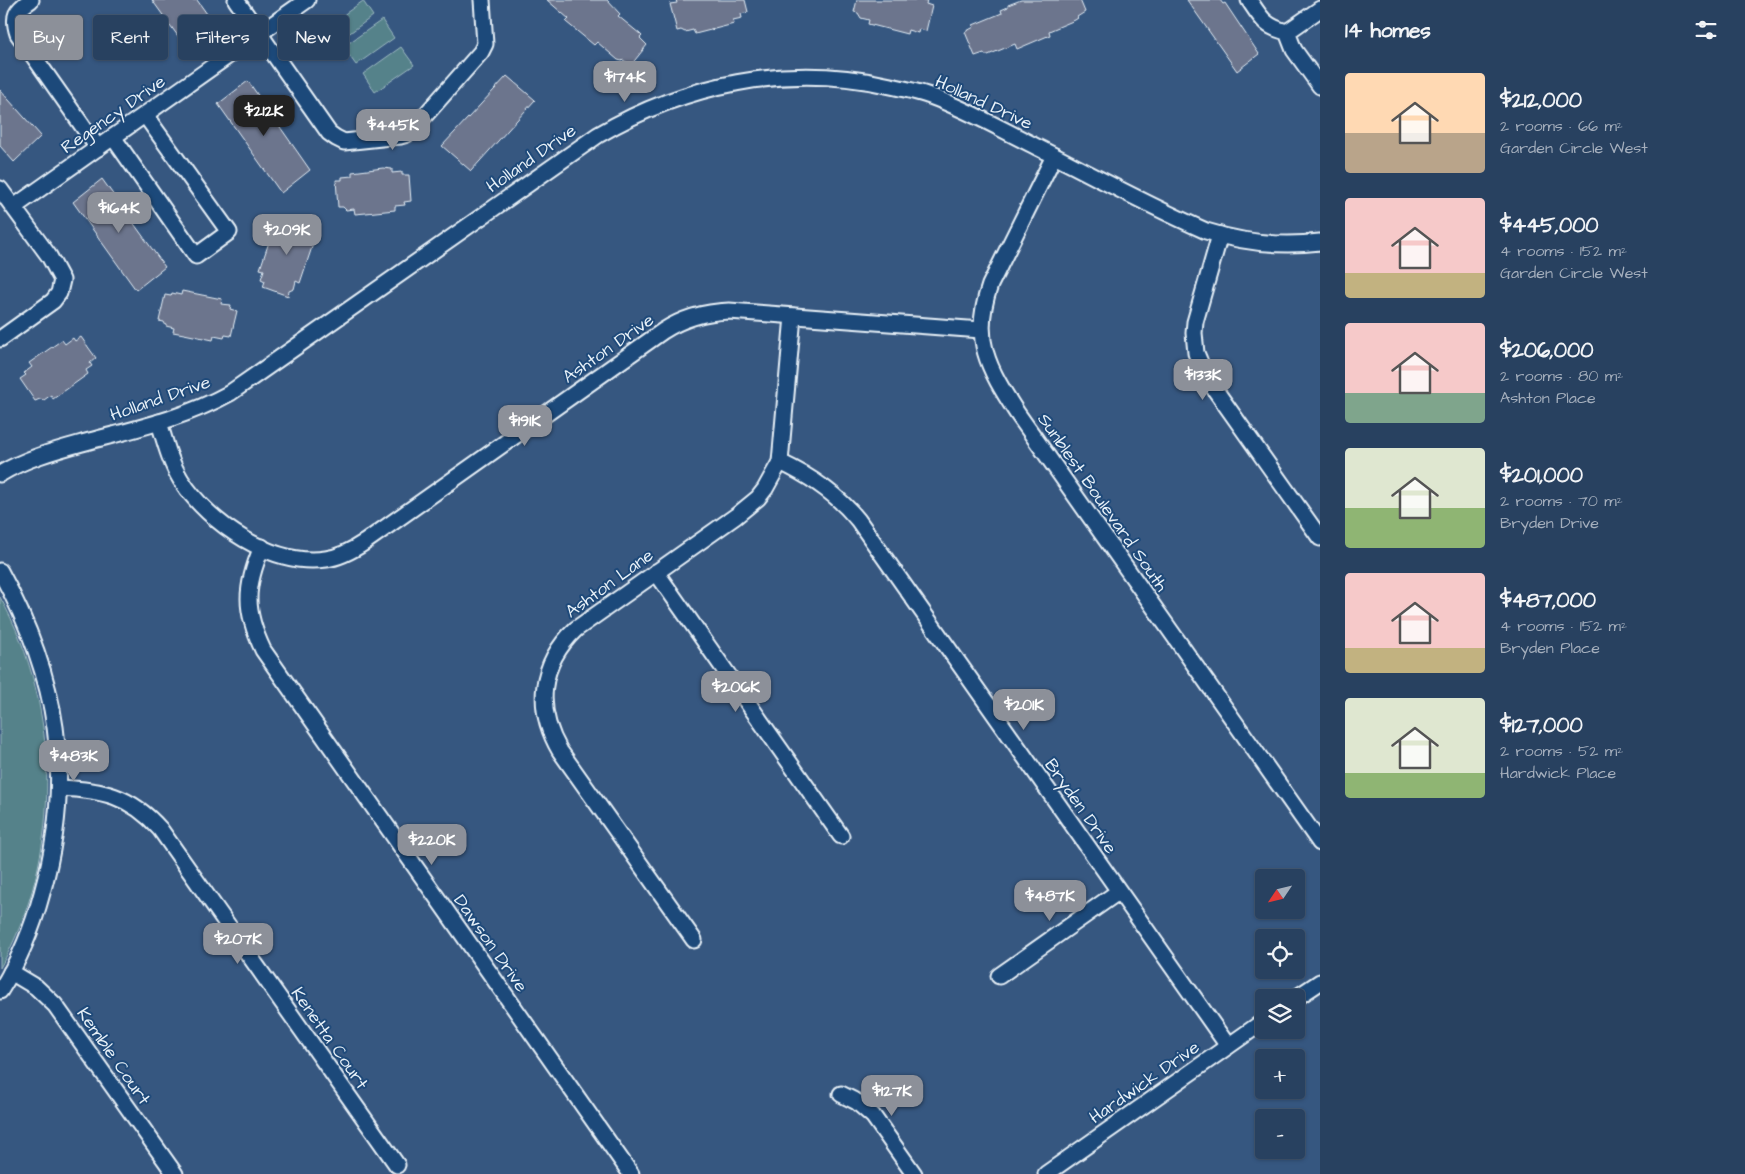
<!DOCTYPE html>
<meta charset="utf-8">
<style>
body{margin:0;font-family:"Architects Daughter",sans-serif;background:#304866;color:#f1f3f6;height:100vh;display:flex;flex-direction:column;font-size:19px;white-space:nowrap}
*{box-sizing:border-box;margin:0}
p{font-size:16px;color:#a5afbd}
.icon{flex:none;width:28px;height:28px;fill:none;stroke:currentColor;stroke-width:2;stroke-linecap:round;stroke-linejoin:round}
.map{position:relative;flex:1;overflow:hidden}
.drawer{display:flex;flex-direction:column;background:#284160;width:425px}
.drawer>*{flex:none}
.hud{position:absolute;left:15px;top:15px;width:475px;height:45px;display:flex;gap:10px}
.needle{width:32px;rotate:235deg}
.controls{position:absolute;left:1255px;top:869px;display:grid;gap:10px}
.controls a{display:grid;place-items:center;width:50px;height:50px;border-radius:5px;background:#284160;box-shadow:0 1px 4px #0004,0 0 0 1px #445a75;font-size:25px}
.price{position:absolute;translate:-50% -42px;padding:0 11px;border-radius:10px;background:#8c9099;color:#fff;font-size:16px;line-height:32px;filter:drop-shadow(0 1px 2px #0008)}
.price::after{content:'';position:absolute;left:50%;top:30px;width:15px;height:11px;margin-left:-8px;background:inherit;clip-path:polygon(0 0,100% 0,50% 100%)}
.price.active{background:#222;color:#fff}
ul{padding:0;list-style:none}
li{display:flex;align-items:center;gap:15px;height:125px;padding:0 25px}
li span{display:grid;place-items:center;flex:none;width:140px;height:100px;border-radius:5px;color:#555}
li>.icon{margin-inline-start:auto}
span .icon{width:60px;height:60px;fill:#fffc;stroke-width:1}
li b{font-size:21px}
h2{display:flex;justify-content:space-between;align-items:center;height:60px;padding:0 25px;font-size:21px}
.pill{padding:0 18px;border-radius:5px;background:#284160;box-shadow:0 1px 4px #0004,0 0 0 1px #445a75;font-size:18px;line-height:45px}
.pill.active{background:#8c9099;color:#fff}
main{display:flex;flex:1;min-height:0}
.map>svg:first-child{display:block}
.green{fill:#55828a;stroke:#9ebac1}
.building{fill:#6c758d;stroke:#e8f1f8}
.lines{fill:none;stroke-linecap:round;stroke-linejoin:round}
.minor-casing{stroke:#e8f1f8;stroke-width:19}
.minor{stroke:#1f4a7a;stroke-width:15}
.labels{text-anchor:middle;stroke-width:4;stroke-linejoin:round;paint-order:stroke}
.street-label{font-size:18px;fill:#e8f1f8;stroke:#1f4a7a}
</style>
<main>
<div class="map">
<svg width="1320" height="1174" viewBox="0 0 1320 1174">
<rect width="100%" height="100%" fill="#365780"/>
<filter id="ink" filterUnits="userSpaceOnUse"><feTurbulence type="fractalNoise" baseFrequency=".02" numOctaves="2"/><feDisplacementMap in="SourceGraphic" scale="10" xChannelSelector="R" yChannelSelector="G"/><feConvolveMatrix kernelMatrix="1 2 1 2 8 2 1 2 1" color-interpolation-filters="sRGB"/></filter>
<g filter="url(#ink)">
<g class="green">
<polygon points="363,1 373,16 343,38 332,23"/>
<polygon points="382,20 394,38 356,65 343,47"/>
<polygon points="401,47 414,65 375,92 363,74"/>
<path d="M0,597C62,708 63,857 0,968Z"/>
</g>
<g class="building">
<polygon points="152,0 197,0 212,21 183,43"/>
<polygon points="547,0 607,0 620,14 618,16 640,34 642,36 640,38 647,45 631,65 623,60 622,61 618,60 597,42 594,45 566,22 569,19"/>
<polygon points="676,0 745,0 748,12 741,14 742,18 733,20 734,24 695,34 693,30 685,32 681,30 677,31 670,4 677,3"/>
<polygon points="857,0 927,0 926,4 932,6 926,31 919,29 918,33 908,30 907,34 868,24 869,20 861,18 858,13 854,12"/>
<polygon points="1021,0 1080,0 1085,12 1077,17 1078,18 1075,20 1049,31 1050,35 1017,49 1015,44 988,55 985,55 984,53 975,56 965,32 974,27 973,25 1002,13 1001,10 1008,7 1008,5"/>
<polygon points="1187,0 1220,0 1223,4 1225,3 1259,54 1237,71"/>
<polygon points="507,76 535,100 471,171 442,146"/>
<polygon points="248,81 310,170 281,193 218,104"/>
<polygon points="0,90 41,136 14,162 0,146"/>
<polygon points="383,168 392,169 392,173 402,172 402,175 409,175 411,201 404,202 405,205 395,206 395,210 366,213 355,214 354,209 346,210 343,207 338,207 336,180 342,180 342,177 352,176 352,172"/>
<polygon points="102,179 165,267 136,290 73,202"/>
<polygon points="286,217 311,225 309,232 312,233 309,243 313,244 300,283 296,281 294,289 289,291 288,296 263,287 265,281 261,279 264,270 260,269 273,230 277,232 281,222 284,223"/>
<polygon points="182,291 222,299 221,304 231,305 230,309 237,311 231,336 225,335 224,338 214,336 213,340 184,334 173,332 174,328 166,326 164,322 159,321 165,295 171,296 172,293 181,295"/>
<polygon points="81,337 96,358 90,363 92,366 86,370 88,374 53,399 51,395 44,400 40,399 35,401 20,379 26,375 24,373 32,367 29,363 62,340 65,344 73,338 75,341"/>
</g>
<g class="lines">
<defs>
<g id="minor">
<path d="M31,0C16,10 12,16 18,34L98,148"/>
<polyline points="236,0 329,133 336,138 344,142 400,136 407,134 413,129 481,52 485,44 482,0"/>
<path d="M1249,0C1261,18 1265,27 1287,32L1294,50L1320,86"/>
<polyline points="1287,32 1320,9"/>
<polyline points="113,137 196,256 229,232 145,115"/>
<path d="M1054,156L990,285C971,339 988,368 1017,413L1320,843"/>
<polyline points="0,189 49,256 62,280 59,293 53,301 0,339"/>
<polyline points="14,207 307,0"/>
<polyline points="1220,235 1195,322 1194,333 1196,353 1206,377 1320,538"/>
<path d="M159,422C165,442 170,462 181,480C209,524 273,567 326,559C341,557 353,550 365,542L663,331C683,318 706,312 729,311L981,330"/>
<path d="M780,462C810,476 837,494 858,520L1228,1046"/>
<path d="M0,474C26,458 57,450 86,442C135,429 185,418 230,393L598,135C685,84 787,63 886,85C901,88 916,91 930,96C966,109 999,128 1033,145C1090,174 1147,205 1206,231C1244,243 1281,247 1320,242"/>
<path d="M262,547C245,587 244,610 263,650L631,1174"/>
<path d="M0,571C58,677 75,776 42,893C33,927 19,961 0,991"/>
<polyline points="656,572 841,836"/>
<path d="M59,788C102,790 130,795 160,829L397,1165"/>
<path d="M694,940L560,751C535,708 539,664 576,629L736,516L758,498L765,489L780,462L793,316"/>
<polyline points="11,972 36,987 55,1005 175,1174"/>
<polyline points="999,976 1118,892"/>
<polyline points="1296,998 1320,982"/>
<polyline points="841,1094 857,1102 873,1116 914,1174"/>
<polyline points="1046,1174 1264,1021"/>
</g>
</defs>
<use href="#minor" class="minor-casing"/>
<use href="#minor" class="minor"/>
</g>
</g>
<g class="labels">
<g class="street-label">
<text transform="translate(984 102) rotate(25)" y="6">Holland Drive</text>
<text transform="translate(113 114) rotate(-35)" y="6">Regency Drive</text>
<text transform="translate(531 158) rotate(-35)" y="6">Holland Drive</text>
<text transform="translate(608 348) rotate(-35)" y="6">Ashton Drive</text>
<text transform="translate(160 398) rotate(-19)" y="6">Holland Drive</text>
<text transform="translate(1103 502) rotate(55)" y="6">Sunblest Boulevard South</text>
<text transform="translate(609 583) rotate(-36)" y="6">Ashton Lane</text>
<text transform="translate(1081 806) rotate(55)" y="6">Bryden Drive</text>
<text transform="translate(491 943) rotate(55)" y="6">Dawson Drive</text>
<text transform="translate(330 1038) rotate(55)" y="6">Kenetta Court</text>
<text transform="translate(114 1056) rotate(55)" y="6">Kemble Court</text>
<text transform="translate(1144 1082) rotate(-35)" y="6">Hardwick Drive</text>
</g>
</g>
</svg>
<div class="controls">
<a><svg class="needle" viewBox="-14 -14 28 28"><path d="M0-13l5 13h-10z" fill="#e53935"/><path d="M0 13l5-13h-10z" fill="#a5afbd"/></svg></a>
<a><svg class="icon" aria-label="locate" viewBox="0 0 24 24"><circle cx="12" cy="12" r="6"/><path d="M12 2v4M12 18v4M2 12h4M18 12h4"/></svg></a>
<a><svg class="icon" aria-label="layers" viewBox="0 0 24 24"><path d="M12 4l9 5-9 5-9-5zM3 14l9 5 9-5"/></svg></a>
<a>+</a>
<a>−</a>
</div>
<b class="price" style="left:625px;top:103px">$174K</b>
<b class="price active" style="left:264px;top:137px">$212K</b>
<b class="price" style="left:393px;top:151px">$445K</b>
<b class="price" style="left:119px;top:234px">$164K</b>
<b class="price" style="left:287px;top:256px">$209K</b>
<b class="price" style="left:1203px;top:401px">$133K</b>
<b class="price" style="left:525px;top:447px">$191K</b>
<b class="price" style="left:736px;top:713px">$206K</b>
<b class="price" style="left:1024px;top:731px">$201K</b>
<b class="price" style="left:74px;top:782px">$483K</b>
<b class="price" style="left:432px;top:866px">$220K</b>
<b class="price" style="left:1050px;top:922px">$487K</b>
<b class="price" style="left:238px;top:965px">$207K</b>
<b class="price" style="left:892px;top:1117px">$127K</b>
<div class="hud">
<a class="pill active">Buy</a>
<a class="pill">Rent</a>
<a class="pill">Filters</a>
<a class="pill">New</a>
</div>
</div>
<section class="drawer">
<h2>14 homes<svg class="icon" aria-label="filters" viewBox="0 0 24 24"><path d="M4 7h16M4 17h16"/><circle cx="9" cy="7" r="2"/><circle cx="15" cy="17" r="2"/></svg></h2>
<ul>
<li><span style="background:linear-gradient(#ffd9b3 60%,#b9a48a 0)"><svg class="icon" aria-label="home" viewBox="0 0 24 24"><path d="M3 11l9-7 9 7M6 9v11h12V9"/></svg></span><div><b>$212,000</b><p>2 rooms · 66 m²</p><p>Garden Circle West</p></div></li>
<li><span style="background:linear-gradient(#f6c9c9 75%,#c2b280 0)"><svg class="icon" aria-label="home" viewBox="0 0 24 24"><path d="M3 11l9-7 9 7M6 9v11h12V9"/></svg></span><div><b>$445,000</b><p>4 rooms · 152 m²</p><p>Garden Circle West</p></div></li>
<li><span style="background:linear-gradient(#f6c9c9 70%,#7fa58c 0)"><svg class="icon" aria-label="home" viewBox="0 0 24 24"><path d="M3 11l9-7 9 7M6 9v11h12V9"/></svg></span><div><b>$206,000</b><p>2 rooms · 80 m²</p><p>Ashton Place</p></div></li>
<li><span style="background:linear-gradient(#dfe7d0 60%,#8fb573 0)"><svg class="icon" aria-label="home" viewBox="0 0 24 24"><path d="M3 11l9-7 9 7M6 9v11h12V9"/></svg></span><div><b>$201,000</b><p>2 rooms · 70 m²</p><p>Bryden Drive</p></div></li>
<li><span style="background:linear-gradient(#f6c9c9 75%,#c2b280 0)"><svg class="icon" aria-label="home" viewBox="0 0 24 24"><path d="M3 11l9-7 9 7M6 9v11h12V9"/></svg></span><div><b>$487,000</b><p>4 rooms · 152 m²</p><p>Bryden Place</p></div></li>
<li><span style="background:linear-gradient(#dfe7d0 75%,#8fb573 0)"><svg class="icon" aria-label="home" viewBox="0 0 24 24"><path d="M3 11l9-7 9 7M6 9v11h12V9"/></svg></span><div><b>$127,000</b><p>2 rooms · 52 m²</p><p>Hardwick Place</p></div></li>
</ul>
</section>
</main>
